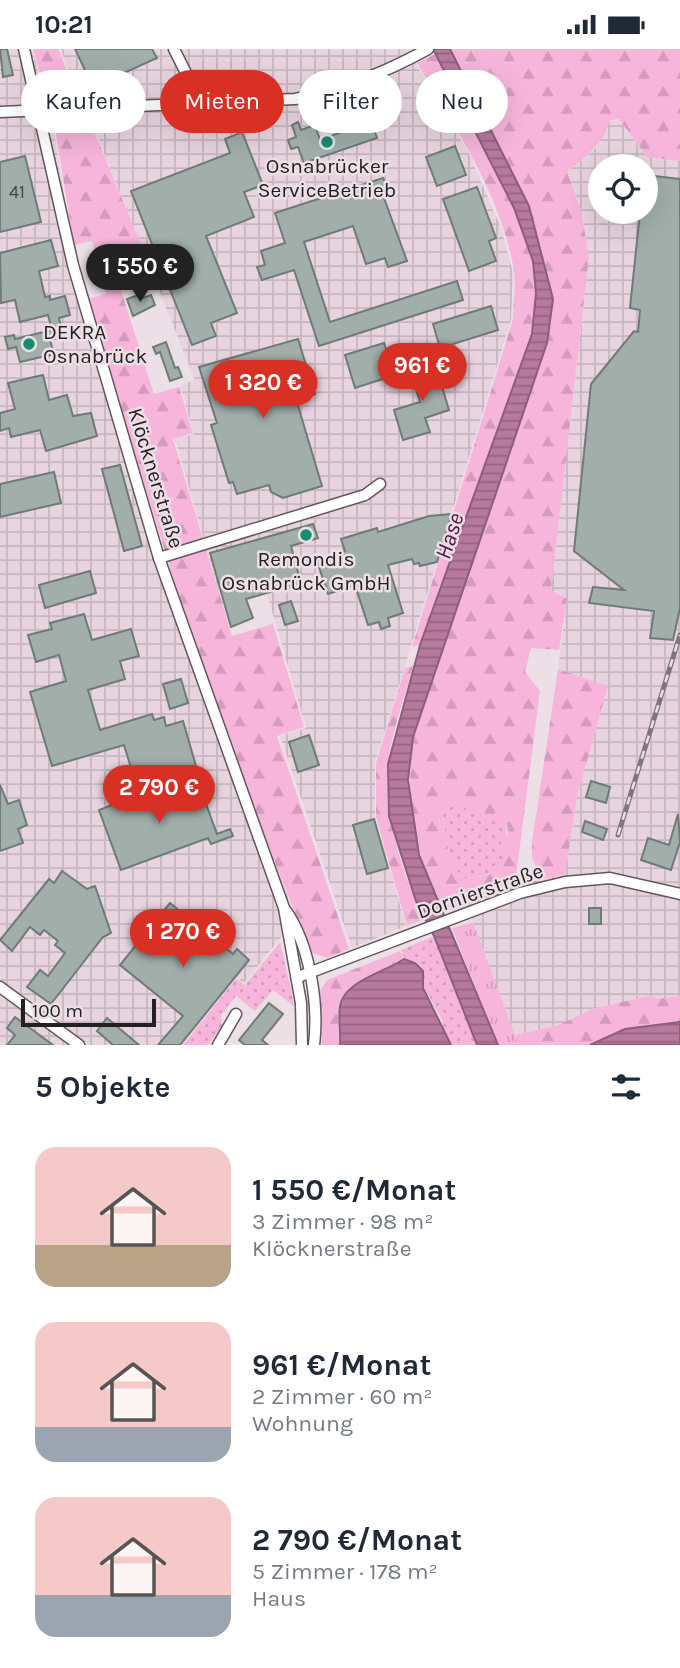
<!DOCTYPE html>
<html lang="de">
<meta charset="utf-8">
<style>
body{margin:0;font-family:Karla,sans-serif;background:#f2f2f3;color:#1f2937;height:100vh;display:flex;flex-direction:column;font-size:26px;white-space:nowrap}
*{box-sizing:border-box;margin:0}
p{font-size:23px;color:#747a83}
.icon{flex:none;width:38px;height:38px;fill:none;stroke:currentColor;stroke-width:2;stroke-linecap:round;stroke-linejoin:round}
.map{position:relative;height:996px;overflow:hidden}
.drawer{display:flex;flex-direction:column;background:#fff;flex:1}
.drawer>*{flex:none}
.banner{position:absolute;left:21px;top:21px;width:639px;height:63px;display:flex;gap:14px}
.controls{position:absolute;left:588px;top:105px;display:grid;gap:14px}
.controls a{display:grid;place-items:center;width:70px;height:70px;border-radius:50%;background:#fff;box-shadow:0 7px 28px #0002;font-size:35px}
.scale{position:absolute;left:21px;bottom:18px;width:135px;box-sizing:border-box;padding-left:7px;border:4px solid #242022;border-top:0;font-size:19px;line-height:24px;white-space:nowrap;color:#242022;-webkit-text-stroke:5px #ece0e6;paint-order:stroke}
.price{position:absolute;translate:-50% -60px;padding:0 16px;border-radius:24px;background:#d93025;color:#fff;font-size:23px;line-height:46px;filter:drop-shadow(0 2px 4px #0008)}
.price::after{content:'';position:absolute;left:50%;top:42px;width:21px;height:16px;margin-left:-10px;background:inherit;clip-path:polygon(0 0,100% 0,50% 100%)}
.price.selected{background:#222;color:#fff}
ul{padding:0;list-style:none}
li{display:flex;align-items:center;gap:21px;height:175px;padding:0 35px}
li span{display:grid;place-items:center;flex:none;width:196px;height:140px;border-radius:21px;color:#555}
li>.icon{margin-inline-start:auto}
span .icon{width:84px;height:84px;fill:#fffc;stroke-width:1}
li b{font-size:30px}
h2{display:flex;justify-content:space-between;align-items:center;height:84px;padding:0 35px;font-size:30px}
.pill{padding:0 24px;border-radius:32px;background:#fff;box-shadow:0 7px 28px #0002;font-size:24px;line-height:63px}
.pill.selected{background:#d93025;color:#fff}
.status{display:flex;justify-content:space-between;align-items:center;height:49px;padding:0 35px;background:#fff;direction:ltr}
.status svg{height:19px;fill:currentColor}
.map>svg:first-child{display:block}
.industrial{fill:url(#industrial-grid);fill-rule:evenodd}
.grass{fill:url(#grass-dots)}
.forest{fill:url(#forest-firs);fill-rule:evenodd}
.park{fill:url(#park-tufts)}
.water{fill:url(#water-rules);stroke:#8c5e79;stroke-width:2}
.building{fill:#a1aea9;stroke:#6f7b76;stroke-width:2}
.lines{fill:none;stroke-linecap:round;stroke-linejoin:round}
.street-casing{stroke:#61575c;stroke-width:13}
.street{stroke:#fff;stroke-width:10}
.rail-casing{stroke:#7e767a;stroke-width:5}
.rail{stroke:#ece0e6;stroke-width:2.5;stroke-dasharray:8;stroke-linecap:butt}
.poi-dot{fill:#158e71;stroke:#ece0e6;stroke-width:2.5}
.labels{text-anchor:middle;stroke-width:5;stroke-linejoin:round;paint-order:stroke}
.number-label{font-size:18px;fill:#434444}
.poi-label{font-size:21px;fill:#242022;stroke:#ece0e6}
.street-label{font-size:21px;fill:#242022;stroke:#ece0e6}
.water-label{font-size:23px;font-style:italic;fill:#5d0f45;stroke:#ece0e6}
</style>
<div class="status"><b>10:21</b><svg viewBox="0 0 49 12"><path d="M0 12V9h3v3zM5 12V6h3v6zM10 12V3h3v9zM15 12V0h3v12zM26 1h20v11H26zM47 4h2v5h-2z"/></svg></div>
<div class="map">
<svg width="680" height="996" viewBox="0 0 680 996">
<defs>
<pattern id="industrial-grid" width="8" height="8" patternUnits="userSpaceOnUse" patternTransform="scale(1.75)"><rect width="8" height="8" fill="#e8d4df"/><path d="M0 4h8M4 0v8" fill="none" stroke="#c7b6bf"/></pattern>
<pattern id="grass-dots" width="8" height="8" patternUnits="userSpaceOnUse" patternTransform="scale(1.75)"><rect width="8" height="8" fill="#f7b5db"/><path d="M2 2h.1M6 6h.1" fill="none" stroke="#d49bbc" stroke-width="1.8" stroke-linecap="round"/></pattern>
<pattern id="forest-firs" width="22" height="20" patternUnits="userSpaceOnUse" patternTransform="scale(1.75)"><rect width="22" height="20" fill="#f7b5db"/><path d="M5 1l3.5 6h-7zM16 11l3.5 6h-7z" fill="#d49bbc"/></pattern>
<pattern id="park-tufts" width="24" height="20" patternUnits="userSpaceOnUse" patternTransform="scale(1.75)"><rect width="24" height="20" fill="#f7b5db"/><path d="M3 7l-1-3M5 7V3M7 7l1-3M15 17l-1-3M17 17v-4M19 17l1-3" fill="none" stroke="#d49bbc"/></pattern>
<pattern id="water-rules" width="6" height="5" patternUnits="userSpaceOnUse" patternTransform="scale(1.75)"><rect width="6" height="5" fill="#b8799e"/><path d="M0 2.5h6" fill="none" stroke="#956380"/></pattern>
</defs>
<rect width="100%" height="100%" fill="#ece0e6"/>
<g class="industrial">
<polygon points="0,0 32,0 43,40 72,35 61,0 412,0 416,15 469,105 501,179 513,224 511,271 375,714 375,768 406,877 352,899 280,687 306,679 267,545 223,557 175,390 194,385 180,336 195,331 90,69 52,72 72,197 173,535 296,870 244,934 236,928 180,996 0,996"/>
<path d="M619,70L647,108L680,112V947L592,960L560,976L515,986L466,854L515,835L565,825L577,747L608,637L558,620L567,550L551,541L589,208L581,161L567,123L597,98L609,71ZM600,117H646V163H600Z"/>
</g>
<g class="grass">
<path d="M452,752L480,767L499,769L507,774L503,816L496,824L466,830C446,819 446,780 442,760L445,754Z"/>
<polygon points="434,887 477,996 452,996 444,986 442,971 424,938 424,921 415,913 404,909 401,901"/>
<polygon points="280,893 295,958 273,941 255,962 236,947 221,966 222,978 208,996 183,996 236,930 245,936"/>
</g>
<g class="forest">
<polygon points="33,0 59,0 71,35 44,39"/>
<path d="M450,0H680V112L647,108L619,70L610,71C604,95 586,107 567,123L581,161L589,208L551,541L567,550L559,601L531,599L525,623L540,642L515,835L443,862C413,801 405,755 413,688L547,294L553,250L529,157ZM452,752L480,767L499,769L507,774L508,785L500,796L503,816L496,824L466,830C446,819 446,780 442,760L445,754Z"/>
<path d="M435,5L514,159L533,212L536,244L532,285L420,596L412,598L513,270C513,255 516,237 514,222C502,147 455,78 417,14Z"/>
<polygon points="89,70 155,229 121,241 154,345 179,338 193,384 173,390 232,587 273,575 304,678 277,687 349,900 327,909 310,903 262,780 175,535 88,250 106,245 92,192 74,196 54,73"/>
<path d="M413,617C405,649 390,685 388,718C385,769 401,824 425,870L407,877L376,768V714L405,619Z"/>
<polygon points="558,620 608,637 577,747 565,825 543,830 532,809 532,793"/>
<path d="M400,902L403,909C384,922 343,932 339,957C337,969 340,983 339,996H322L320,942L327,931Z"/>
<polygon points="652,946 657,950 680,947 680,996 519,996 515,986 559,976 592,960"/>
</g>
<polygon class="park" points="473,873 515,986 519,996 498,996 452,879"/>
<g class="water">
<polygon points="433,0 450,0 529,157 553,250 547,294 413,688 408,731 419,806 498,996 477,996 434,887 416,852 389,767 388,715 420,596 532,285 536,244 533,212 514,159"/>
<path d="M404,910L415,914L423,922V939L451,996H340C341,983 338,970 340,957C344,932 385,923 404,910Z"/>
<polygon points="680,973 680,996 590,996 625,980"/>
</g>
<g class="building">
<polygon points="0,0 7,0 13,26 3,28"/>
<polygon points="75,0 152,0 157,9 93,38"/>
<polygon points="229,34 250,34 251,44 229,44"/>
<polygon points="371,72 377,89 304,114 298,98 291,100 288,91 296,88 292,76 298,73 301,81 315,76 320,91"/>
<polygon points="242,83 263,136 244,143 254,168 206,187 237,264 211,274 216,287 192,296 131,142 230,104 225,90"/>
<polygon points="455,97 466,126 437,137 426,108"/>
<polygon points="25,107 41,173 0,183 0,113"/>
<polygon points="646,126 680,130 680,559 673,591 650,589 654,562 589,554 593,538 624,541 574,502 591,335 634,282 638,283 640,261 630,259 640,163 646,163"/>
<polygon points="383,129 386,136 380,138 407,212 388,218 385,209 366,215 353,177 304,193 330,273 457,232 463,251 319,297 294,221 262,231 257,218 265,216 261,202 285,194 275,164"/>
<polygon points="477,138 496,189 489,192 496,212 469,222 443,150"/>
<polygon points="51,191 58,217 39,222 45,248 50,247 50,251 65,247 70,266 59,269 63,288 50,291 54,305 20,313 16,298 8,300 5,288 14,286 15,290 52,281 48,266 20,273 15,251 1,254 0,204"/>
<polygon points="138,246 140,250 151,246 155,256 133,267 127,250"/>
<polygon points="491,257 498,281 440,299 433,275"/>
<polygon points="298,290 315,345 296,350 322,437 283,449 271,443 269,436 237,445 233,433 229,434 211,376 217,374 199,318"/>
<polygon points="166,293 175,319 178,318 182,328 170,332 160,303 156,305 153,298"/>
<polygon points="384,294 395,326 355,339 345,306"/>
<polygon points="435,314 449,361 425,369 430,383 403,391 394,361 420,353 410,321"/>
<polygon points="43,326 49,351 67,346 73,367 91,364 97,387 46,402 40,381 11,388 9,379 0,382 0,364 15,360 8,334"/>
<polygon points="120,416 142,497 124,502 102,420"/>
<polygon points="54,423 61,454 0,468 0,435"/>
<polygon points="452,465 437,513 420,517 419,514 414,515 412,510 388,516 403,564 388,569 390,577 381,580 379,573 368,576 355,536 328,545 317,512 345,502 341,490 377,479 378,483 429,467"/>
<polygon points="313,475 318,489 291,497 301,534 246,550 253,569 231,578 210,504"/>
<polygon points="90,522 96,544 45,559 39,536"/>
<polygon points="291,552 298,572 285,576 279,556"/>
<polygon points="84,565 92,591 131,580 139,607 120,612 125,630 88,641 100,681 152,665 154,671 164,668 166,677 183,672 196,717 136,735 124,696 52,717 30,643 66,632 59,606 36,613 28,586 52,580 50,574"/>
<polygon points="181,630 188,654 170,660 163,635"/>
<polygon points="309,686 319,716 298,723 289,693"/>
<polygon points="591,732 610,738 606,754 586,748"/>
<polygon points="198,733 217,785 230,780 233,787 211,795 208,789 121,821 99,761 127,750 128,754 153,745 155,749"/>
<polygon points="0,736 8,755 19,751 27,776 18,780 23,794 0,802"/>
<polygon points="678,765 680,793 671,821 641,811 648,789 669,796"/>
<polygon points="374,770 388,819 367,825 353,776"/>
<polygon points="585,772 607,780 603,791 582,783"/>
<polygon points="62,822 87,840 95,837 111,884 103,888 51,955 27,938 40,921 48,927 65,904 55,896 58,892 44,881 40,886 30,878 12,902 0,891 49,830 54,834"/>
<polygon points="170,854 233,905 237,900 249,911 180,996 158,996 183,967 120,916"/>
<rect x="589" y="859" width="12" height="16"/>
<polygon points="269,954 283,965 262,991 268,996 245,996 239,991"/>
<polygon points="15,968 53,996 7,996 15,986 7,979"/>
<polygon points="107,969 139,996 113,996 97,982"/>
</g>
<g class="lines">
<defs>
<g id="street">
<polyline points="24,0 73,216 159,509 284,859 301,954 302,996"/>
<polyline points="174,0 201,54"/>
<path d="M0,63L295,50C343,41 386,23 428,0"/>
<polyline points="159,509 365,446 380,435"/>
<path d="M286,862C310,896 319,956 314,996"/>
<polyline points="298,928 520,844 565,833 610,829 680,845"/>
<polyline points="0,938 79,996"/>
<polyline points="218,996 236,965"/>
</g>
</defs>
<use href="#street" class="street-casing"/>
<use href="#street" class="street"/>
<defs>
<polyline id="rail" points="618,786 680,586"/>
</defs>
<use href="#rail" class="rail-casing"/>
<use href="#rail" class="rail"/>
</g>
<g class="poi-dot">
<circle cx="327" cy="93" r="7"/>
<circle cx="29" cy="295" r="7"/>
<circle cx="306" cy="486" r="7"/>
</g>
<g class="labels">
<g class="number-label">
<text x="17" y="149">41</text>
</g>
<g class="poi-label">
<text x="327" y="124">Osnabrücker<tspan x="327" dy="24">ServiceBetrieb</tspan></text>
<text x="43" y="290" text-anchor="start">DEKRA<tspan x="43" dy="24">Osnabrück</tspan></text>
<text x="306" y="517">Remondis<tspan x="306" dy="24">Osnabrück GmbH</tspan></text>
</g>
<g class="street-label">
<text transform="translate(156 429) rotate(73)" y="7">Klöcknerstraße</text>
<text transform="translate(480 842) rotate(-19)" y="7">Dornierstraße</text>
</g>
<g class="water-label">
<text transform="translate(449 487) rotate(-72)" y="8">Hase</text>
</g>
</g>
</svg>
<div class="controls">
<a><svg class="icon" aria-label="locate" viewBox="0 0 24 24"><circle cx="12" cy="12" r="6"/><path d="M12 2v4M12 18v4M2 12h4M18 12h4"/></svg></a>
</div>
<div class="scale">100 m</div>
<b class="price selected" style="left:140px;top:255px">1 550 €</b>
<b class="price" style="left:422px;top:354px">961 €</b>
<b class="price" style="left:263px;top:371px">1 320 €</b>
<b class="price" style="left:159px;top:776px">2 790 €</b>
<b class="price" style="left:183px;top:920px">1 270 €</b>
<div class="banner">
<a class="pill">Kaufen</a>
<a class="pill selected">Mieten</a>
<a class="pill">Filter</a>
<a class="pill">Neu</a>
</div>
</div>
<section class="drawer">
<h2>5 Objekte<svg class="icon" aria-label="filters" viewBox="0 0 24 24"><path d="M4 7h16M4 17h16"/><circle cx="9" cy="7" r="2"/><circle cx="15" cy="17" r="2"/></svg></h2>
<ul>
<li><span style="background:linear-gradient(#f6c9c9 70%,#b9a48a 0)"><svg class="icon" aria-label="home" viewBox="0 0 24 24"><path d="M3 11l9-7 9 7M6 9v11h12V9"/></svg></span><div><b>1 550 €/Monat</b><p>3 Zimmer · 98 m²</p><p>Klöcknerstraße</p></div></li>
<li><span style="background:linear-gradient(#f6c9c9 75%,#9aa5b1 0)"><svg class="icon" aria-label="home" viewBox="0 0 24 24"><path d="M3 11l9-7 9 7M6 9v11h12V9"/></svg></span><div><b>961 €/Monat</b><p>2 Zimmer · 60 m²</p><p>Wohnung</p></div></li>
<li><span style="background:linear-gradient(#f6c9c9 70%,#9aa5b1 0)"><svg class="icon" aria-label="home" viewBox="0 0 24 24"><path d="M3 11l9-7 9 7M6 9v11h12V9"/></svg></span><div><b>2 790 €/Monat</b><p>5 Zimmer · 178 m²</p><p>Haus</p></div></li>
</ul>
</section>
